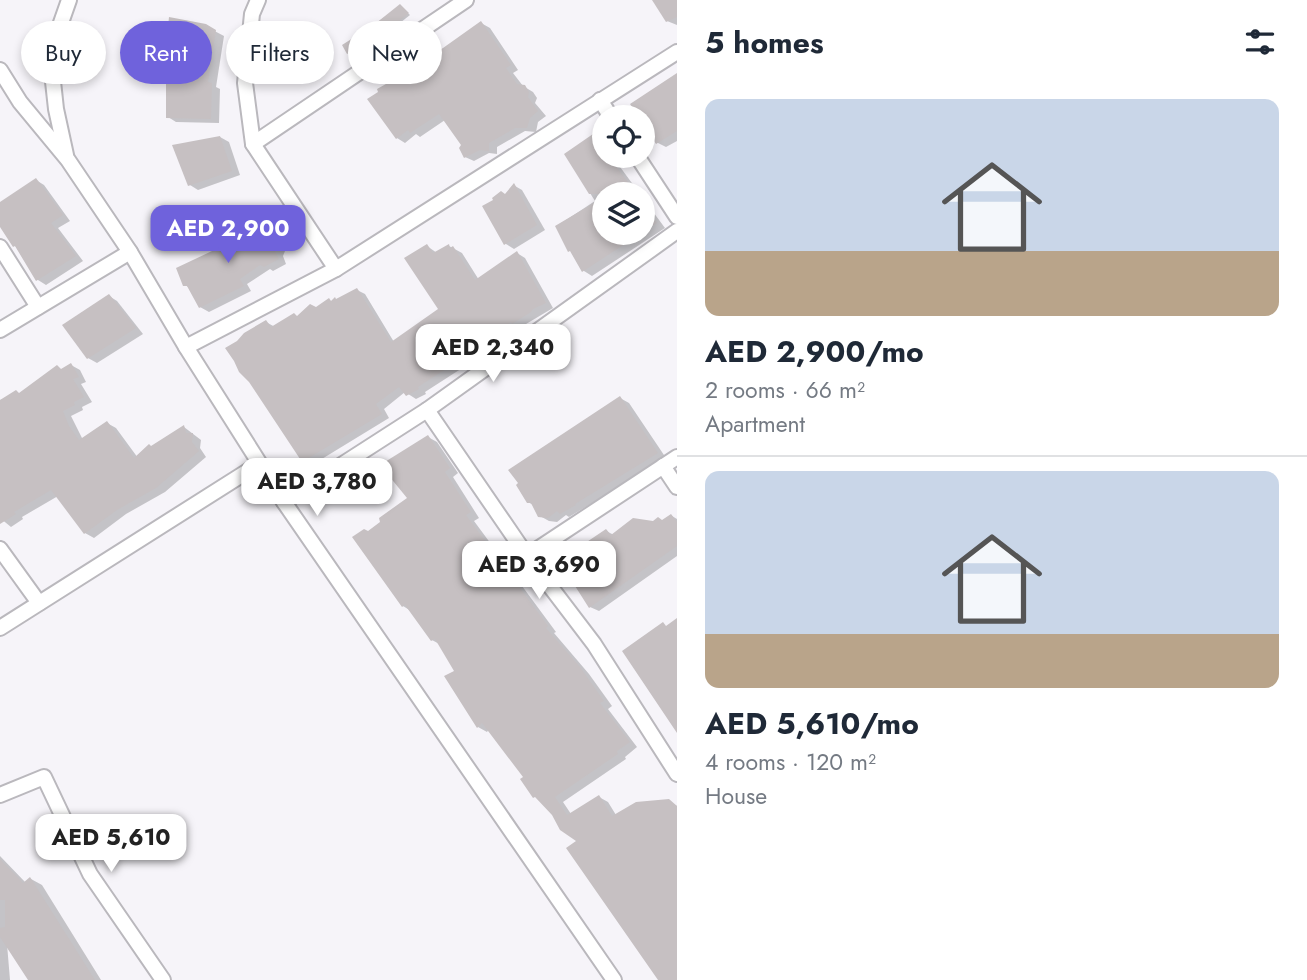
<!DOCTYPE html>
<meta charset="utf-8">
<style>
body{margin:0;font-family:Jost,sans-serif;background:#f2f2f3;color:#1f2937;height:100vh;display:flex;flex-direction:column;font-size:26px;white-space:nowrap}
*{box-sizing:border-box;margin:0}
p{font-size:23px;color:#747a83}
.icon{flex:none;width:38px;height:38px;fill:none;stroke:currentColor;stroke-width:2;stroke-linecap:round;stroke-linejoin:round}
.map{position:relative;flex:1;overflow:hidden}
.drawer{display:flex;flex-direction:column;background:#fff;width:630px}
.drawer>*{flex:none}
.banner{position:absolute;left:21px;top:21px;width:550px;height:63px;display:flex;gap:14px}
.fabs{position:absolute;left:592px;top:105px;display:grid;gap:14px}
.fabs a{display:grid;place-items:center;width:63px;height:63px;border-radius:50%;background:#fff;box-shadow:0 4px 10px #0003;font-size:35px}
.price{position:absolute;translate:-50% -60px;padding:0 16px;border-radius:14px;background:#fff;color:#222;font-size:23px;line-height:46px;filter:drop-shadow(0 2px 4px #0008)}
.price::after{content:'';position:absolute;left:50%;top:42px;width:21px;height:16px;margin-left:-10px;background:inherit;clip-path:polygon(0 0,100% 0,50% 100%)}
.price.current{background:#6f62dc;color:#fff}
ul{padding:0;list-style:none}
li{display:grid;align-content:center;gap:14px;height:371px;padding:0 28px}
li+li{border-top:2px solid #e0e1e3}
li span{display:grid;place-items:center;height:217px;border-radius:14px;color:#555}
li>.icon{margin-inline-start:auto}
span .icon{width:126px;height:126px;fill:#fffc;stroke-width:1}
li b{font-size:30px}
h2{display:flex;justify-content:space-between;align-items:center;height:84px;padding:0 28px;font-size:30px}
.pill{padding:0 24px;border-radius:32px;background:#fff;box-shadow:0 4px 10px #0003;font-size:24px;line-height:63px}
.pill.current{background:#6f62dc;color:#fff}
main{display:flex;flex:1;min-height:0}
.map>svg:first-child{display:block}
.shadow{fill:#0003}
.building{fill:#c6c0c2}
.lines{fill:none;stroke-linecap:round;stroke-linejoin:round}
.street-casing{stroke:#bab8bd;stroke-width:18}
.street{stroke:#fff;stroke-width:14}
</style>
<main>
<div class="map">
<svg width="677" height="980" viewBox="0 0 677 980">
<rect width="100%" height="100%" fill="#f6f4f9"/>
<g class="shadow">
<polygon points="654,0 677,0 677,25 667,21"/>
<polygon points="400,6 410,15 386,34 351,54 348,53 344,46"/>
<polygon points="481,23 490,28 518,70 513,73 523,86 533,92 537,98 535,103 546,116 538,122 536,132 525,131 497,147 497,154 489,153 474,161 465,157 464,145 445,120 420,137 416,134 405,143 397,138 411,71"/>
<polygon points="205,26 224,36 216,87 220,89 219,123 176,122 168,117"/>
<polygon points="677,75 677,141 666,147 658,143 632,105"/>
<polygon points="593,136 604,144 604,156 612,156 640,194 604,194 604,233 642,233 642,197 665,228 592,276 584,271 557,226 595,201 566,155"/>
<polygon points="220,137 229,142 240,175 198,190 190,185"/>
<polygon points="36,180 44,185 70,221 58,228 83,261 46,285 38,280 0,223 0,204"/>
<polygon points="515,186 522,190 545,230 514,249 506,244 506,196"/>
<polygon points="262,223 271,228 285,251 283,256 286,264 273,271 270,269 247,284 251,291 209,312 200,307 190,288 185,285 232,244"/>
<polygon points="427,246 437,253 449,246 462,253 479,280 517,253 525,258 553,308 521,327 519,326 484,354 425,392 426,394 416,399 405,392 384,409 389,418 312,465 303,460 266,322 275,327 337,300 357,290 365,294 394,342 440,310"/>
<polygon points="109,296 117,301 143,334 97,363 88,358"/>
<polygon points="71,365 80,370 86,382 81,384 92,402 82,407 83,410 71,416 83,440 107,423 116,428 138,458 184,427 201,440 200,448 206,457 165,492 126,514 94,538 85,533 58,496 22,517 23,519 11,527 0,518 0,400 20,394"/>
<polygon points="620,398 629,403 666,458 569,517 566,515 557,522 549,521 540,516 533,505 528,502 521,484"/>
<polygon points="428,437 437,442 458,473 453,477 479,518 474,521 556,632 554,633 589,674 612,706 608,709 637,747 625,757 626,759 563,802 571,814 599,797 608,802 616,815 668,801 677,806 677,980 660,980 579,841 554,814 489,729 487,732 478,727 456,672 441,645 432,640 411,611 403,606 368,533 409,499"/>
<polygon points="672,516 677,519 677,556 599,611 590,607 606,531 614,535 662,522"/>
<polygon points="0,856 26,883 31,879 42,885 101,980 30,980 7,944 10,980 0,980"/>
</g>
<g class="building">
<polygon points="652,0 677,0 677,17 666,22"/>
<polygon points="400,4 409,13 384,33 347,54 342,45 375,24"/>
<polygon points="169,17 206,24 216,30 208,82 212,83 211,119 166,118 166,68 164,67"/>
<polygon points="481,21 511,65 506,68 517,84 525,85 529,92 528,97 538,111 530,118 527,128 515,128 489,143 489,151 480,150 464,158 459,148 461,145 439,114 410,133 408,130 396,139 367,99 378,92 377,89 409,71 407,69 443,48"/>
<polygon points="677,73 677,131 656,144 642,123 642,117 639,117 630,104"/>
<polygon points="593,134 604,150 604,156 608,156 637,194 589,194 564,154"/>
<polygon points="220,136 232,171 188,186 172,145"/>
<polygon points="36,178 63,215 51,223 76,256 36,281 15,246 13,247 0,227 0,202"/>
<polygon points="514,183 537,225 504,245 482,206 493,200 492,198 501,191 505,194"/>
<polygon points="604,197 604,233 642,233 642,202 657,223 582,272 570,251 568,252 555,226"/>
<polygon points="262,221 278,246 275,251 279,259 264,267 260,265 240,279 244,286 199,308 187,286 183,286 176,268 229,243 228,241"/>
<polygon points="427,244 433,253 449,244 450,248 453,246 475,280 517,251 546,303 533,309 531,312 512,324 511,322 475,350 418,387 419,389 406,396 399,387 376,404 382,414 302,462 249,382 239,372 234,361 225,348 237,341 244,333 266,320 271,327 294,313 297,316 310,304 316,307 329,298 331,301 335,297 336,299 357,288 391,342 438,309 404,258"/>
<polygon points="109,294 136,328 87,359 62,325"/>
<polygon points="71,363 79,377 73,379 84,397 74,402 75,405 63,411 69,426 79,440 107,421 134,458 149,444 151,446 184,425 186,433 193,433 192,442 199,451 156,488 117,510 84,534 51,490 14,512 16,514 0,524 0,400 16,390 19,393 57,365 61,369"/>
<polygon points="620,396 658,453 575,504 576,505 560,514 557,511 548,518 538,517 531,503 527,503 516,485 518,483 508,470"/>
<polygon points="428,435 450,468 445,472 471,512 466,515 548,626 546,628 580,667 604,701 600,703 630,742 617,751 618,754 555,797 567,815 599,795 612,816 636,802 669,799 677,806 677,980 658,980 566,848 576,841 560,830 552,815 535,797 533,798 520,779 523,777 482,723 477,728 444,676 454,671 435,639 431,641 405,605 402,607 352,537 364,529 368,531 380,522 379,518 407,498 380,465"/>
<polygon points="671,514 677,522 677,546 589,608 563,567 566,556 606,529 611,535 633,518 653,521 658,517 662,520"/>
<polygon points="677,618 677,733 622,651 663,622 666,626"/>
<polygon points="0,859 23,883 30,877 95,980 28,980 0,937 0,928 5,927 5,900 0,900"/>
</g>
<g class="lines">
<defs>
<g id="street">
<polyline points="258,0 252,14 245,83 253,144 336,269"/>
<polyline points="0,70 20,102 68,160 130,252 186,347 284,502 614,980"/>
<polyline points="600,100 611,117"/>
<polyline points="253,144 466,0"/>
<polyline points="66,155 56,109 50,54 69,0"/>
<polyline points="637,156 677,217"/>
<polyline points="0,247 38,307"/>
<polyline points="0,330 130,252"/>
<polyline points="186,347 336,269 677,52"/>
<polyline points="427,410 527,556 594,644 677,774"/>
<polyline points="663,466 677,487"/>
<polyline points="284,502 427,410 677,231"/>
<polyline points="0,549 39,603"/>
<polyline points="527,556 677,457"/>
<polyline points="0,628 259,464"/>
<polyline points="0,795 44,777 90,874 163,980"/>
</g>
</defs>
<use href="#street" class="street-casing"/>
<use href="#street" class="street"/>
</g>
</svg>
<div class="fabs">
<a><svg class="icon" aria-label="locate" viewBox="0 0 24 24"><circle cx="12" cy="12" r="6"/><path d="M12 2v4M12 18v4M2 12h4M18 12h4"/></svg></a>
<a><svg class="icon" aria-label="layers" viewBox="0 0 24 24"><path d="M12 4l9 5-9 5-9-5zM3 14l9 5 9-5"/></svg></a>
</div>
<b class="price current" style="left:228px;top:265px">AED 2,900</b>
<b class="price" style="left:493px;top:384px">AED 2,340</b>
<b class="price" style="left:317px;top:518px">AED 3,780</b>
<b class="price" style="left:539px;top:601px">AED 3,690</b>
<b class="price" style="left:111px;top:874px">AED 5,610</b>
<div class="banner">
<a class="pill">Buy</a>
<a class="pill current">Rent</a>
<a class="pill">Filters</a>
<a class="pill">New</a>
</div>
</div>
<section class="drawer">
<h2>5 homes<svg class="icon" aria-label="filters" viewBox="0 0 24 24"><path d="M4 7h16M4 17h16"/><circle cx="9" cy="7" r="2"/><circle cx="15" cy="17" r="2"/></svg></h2>
<ul>
<li><span style="background:linear-gradient(#c9d6e8 70%,#b9a48a 0)"><svg class="icon" aria-label="home" viewBox="0 0 24 24"><path d="M3 11l9-7 9 7M6 9v11h12V9"/></svg></span><div><b>AED 2,900/mo</b><p>2 rooms · 66 m²</p><p>Apartment</p></div></li>
<li><span style="background:linear-gradient(#c9d6e8 75%,#b9a48a 0)"><svg class="icon" aria-label="home" viewBox="0 0 24 24"><path d="M3 11l9-7 9 7M6 9v11h12V9"/></svg></span><div><b>AED 5,610/mo</b><p>4 rooms · 120 m²</p><p>House</p></div></li>
</ul>
</section>
</main>
